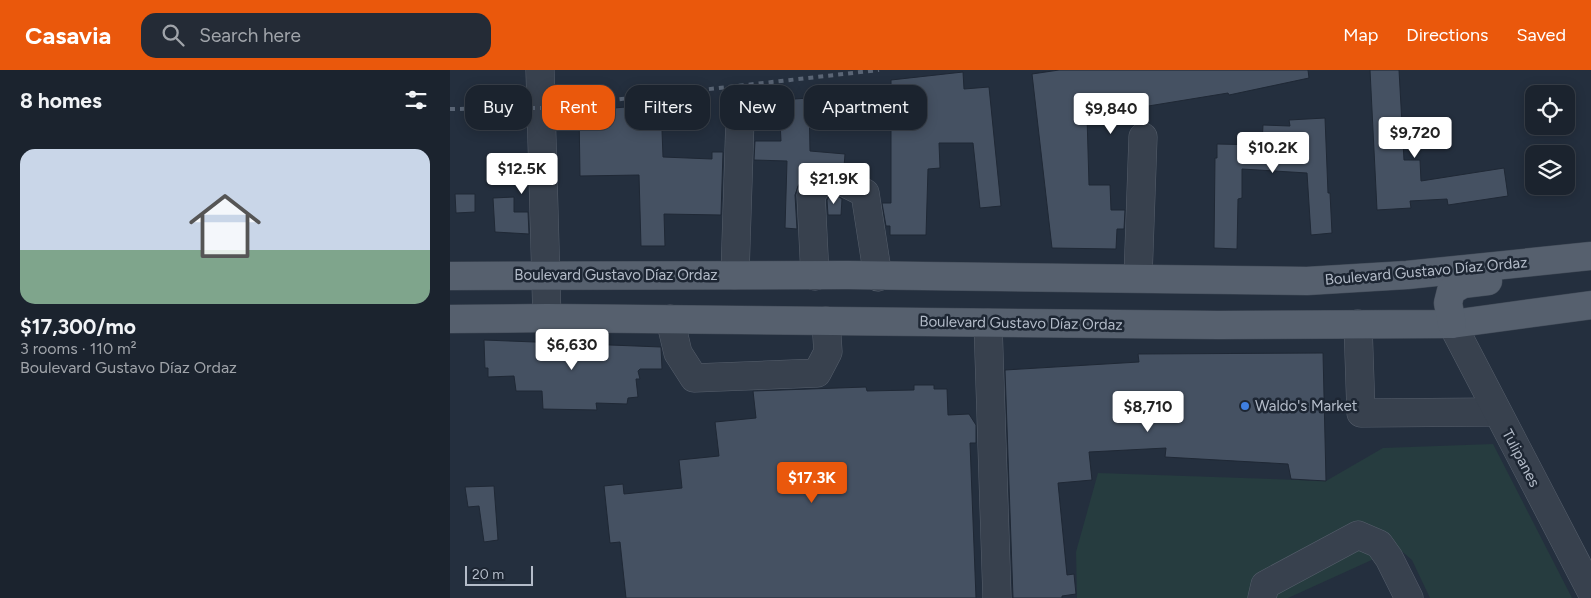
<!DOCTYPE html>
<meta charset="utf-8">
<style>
body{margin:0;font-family:Figtree,sans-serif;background:#242b36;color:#f1f3f6;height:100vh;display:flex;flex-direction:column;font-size:19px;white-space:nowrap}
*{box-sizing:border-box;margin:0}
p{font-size:16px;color:#a0a4aa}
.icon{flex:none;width:28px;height:28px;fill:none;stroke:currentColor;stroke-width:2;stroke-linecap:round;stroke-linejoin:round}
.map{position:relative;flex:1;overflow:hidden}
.details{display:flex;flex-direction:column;background:#1b232e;width:450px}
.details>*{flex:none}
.hud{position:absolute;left:15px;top:15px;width:475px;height:45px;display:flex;gap:10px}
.buttons{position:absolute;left:1075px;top:15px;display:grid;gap:10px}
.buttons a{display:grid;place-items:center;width:50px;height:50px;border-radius:10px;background:#1b232e;box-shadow:0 2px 12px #0003,0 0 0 1px #39404a;font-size:25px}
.scale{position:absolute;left:15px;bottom:12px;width:68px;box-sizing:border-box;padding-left:5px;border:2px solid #b4bcc9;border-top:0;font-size:14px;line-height:18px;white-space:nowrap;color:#b4bcc9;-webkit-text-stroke:4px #1d2633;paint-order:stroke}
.price{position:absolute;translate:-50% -42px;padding:0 11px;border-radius:5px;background:#fff;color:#222;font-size:16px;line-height:32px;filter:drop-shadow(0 1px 2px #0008)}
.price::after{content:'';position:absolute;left:50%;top:30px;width:15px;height:11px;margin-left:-8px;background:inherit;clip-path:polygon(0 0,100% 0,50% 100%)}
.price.selected{background:#ea580c;color:#fff}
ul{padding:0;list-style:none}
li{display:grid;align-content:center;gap:10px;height:265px;padding:0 20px}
li span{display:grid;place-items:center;height:155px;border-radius:15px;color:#555}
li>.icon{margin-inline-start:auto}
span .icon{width:90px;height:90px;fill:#fffc;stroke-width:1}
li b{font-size:21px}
h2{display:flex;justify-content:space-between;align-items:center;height:60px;padding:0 20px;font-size:21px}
.chip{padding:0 18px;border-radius:15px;background:#1b232e;box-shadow:0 2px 12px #0003,0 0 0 1px #39404a;font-size:18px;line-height:45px}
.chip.selected{background:#ea580c;color:#fff}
header{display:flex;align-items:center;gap:30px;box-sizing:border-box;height:70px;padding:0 25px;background:#ea580c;color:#fff}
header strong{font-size:24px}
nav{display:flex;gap:28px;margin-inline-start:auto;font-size:18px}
.search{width:350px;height:45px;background:#242b36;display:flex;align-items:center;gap:12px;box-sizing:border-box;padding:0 18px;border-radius:15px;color:#a0a4aa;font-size:19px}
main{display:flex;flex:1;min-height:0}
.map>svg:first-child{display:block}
.green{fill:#263c3f}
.building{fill:#455162;stroke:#1f2835}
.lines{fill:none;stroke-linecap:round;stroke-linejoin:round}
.minor-casing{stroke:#565f6c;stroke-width:29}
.major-casing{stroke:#414a57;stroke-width:29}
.minor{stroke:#38414e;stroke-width:28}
.major{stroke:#56606e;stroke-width:28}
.rail{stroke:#5a6575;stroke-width:4;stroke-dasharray:5 5;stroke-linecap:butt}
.shop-dot{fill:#3f7fe0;stroke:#1d2633;stroke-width:2}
.labels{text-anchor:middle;stroke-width:5;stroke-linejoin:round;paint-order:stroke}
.street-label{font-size:15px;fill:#b4bcc9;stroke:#1d2633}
.poi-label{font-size:15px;fill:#b4bcc9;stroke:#1d2633;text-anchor:start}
</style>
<header>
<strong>Casavia</strong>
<div class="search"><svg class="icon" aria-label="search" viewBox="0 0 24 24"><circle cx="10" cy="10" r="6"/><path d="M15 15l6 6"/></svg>Search here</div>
<nav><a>Map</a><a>Directions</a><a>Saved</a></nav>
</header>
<main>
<section class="details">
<h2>8 homes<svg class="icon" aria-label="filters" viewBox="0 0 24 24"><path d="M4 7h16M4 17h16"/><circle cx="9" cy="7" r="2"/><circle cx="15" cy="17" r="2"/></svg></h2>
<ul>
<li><span style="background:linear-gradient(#c9d6e8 65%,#7fa58c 0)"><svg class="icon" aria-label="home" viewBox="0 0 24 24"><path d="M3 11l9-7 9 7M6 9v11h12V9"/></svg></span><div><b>$17,300/mo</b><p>3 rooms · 110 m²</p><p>Boulevard Gustavo Díaz Ordaz</p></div></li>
</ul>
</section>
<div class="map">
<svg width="1141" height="528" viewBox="0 0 1141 528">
<rect width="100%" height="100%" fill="#242f3e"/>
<polygon class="green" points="1043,374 1122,528 980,528 962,490 948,478 838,528 627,528 626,482 648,403 876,411 933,378"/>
<g class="building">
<polygon points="609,0 858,0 859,8 779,25 778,23 637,46 639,115 660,115 661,140 675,140 674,159 667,159 666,179 602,178 582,4"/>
<polygon points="920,0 949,0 954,90 970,90 971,111 1054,98 1058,126 998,135 997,129 960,131 961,138 927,140"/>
<polygon points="513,2 514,19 539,17 551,136 530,138 523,73 489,73 490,98 478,99 476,165 440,165 440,156 436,156 432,133 441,133 441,10"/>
<polygon points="359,28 360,81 395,84 394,97 382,101 372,95 364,97 358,102 348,116 345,125 347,159 335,158 337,91 304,90 305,71 331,71 329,30"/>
<polygon points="211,34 213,87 262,89 262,82 273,82 271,145 214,144 215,176 191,176 189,105 130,106 129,41"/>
<polygon points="875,48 878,123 880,123 882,163 861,165 857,103 792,99 792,128 788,129 787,179 764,178 765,88 767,88 767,74 812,75 813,55 840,56 839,50"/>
<polygon points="382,122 392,129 391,145 378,145 377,130"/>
<polygon points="5,124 25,124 25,142 6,143"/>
<polygon points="64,127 64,142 78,142 79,164 45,162 43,128"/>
<polygon points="34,270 211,277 212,299 190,299 188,301 190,309 186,309 188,327 178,328 177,334 146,333 147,340 93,339 92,321 66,321 64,306 38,307 38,298 35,298"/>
<polygon points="873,283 876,411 841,409 838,394 715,387 716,378 639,382 642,410 608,413 617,505 624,504 626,524 612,526 612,528 563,528 555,300 689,292 688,284"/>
<polygon points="464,315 484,315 484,319 497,319 498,345 519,344 526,355 526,373 520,373 526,528 176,528 170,472 160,473 154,416 173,414 174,424 232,418 229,390 269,386 265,352 306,348 303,321 416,317 417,321 464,320"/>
<polygon points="44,416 48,470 34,472 29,436 18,437 15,417"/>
</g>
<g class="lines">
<defs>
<g id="minor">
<polyline points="90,0 97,248"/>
<polyline points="393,112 415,123 428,207"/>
<polyline points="285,205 290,49"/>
<polyline points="365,206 361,125 371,111"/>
<polyline points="688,208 693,67"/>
<polyline points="220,249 228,283 244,308 367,303 378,282 376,251"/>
<polyline points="538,253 547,528"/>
<polyline points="908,254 911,343 1047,342"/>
<polyline points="1002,254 1141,521"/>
<polyline points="812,528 815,515 908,465 929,474 939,488 959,528"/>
</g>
<g id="major">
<polyline points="0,206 398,205 857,211 957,205 1141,186"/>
<polyline points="0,249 97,248 768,255 1002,254 1141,235"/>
<polyline points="1002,254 998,233 1001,221 1013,214 1038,211"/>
</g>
</defs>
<use href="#minor" class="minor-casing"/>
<use href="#major" class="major-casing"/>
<use href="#minor" class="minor"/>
<use href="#major" class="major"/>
<polyline class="rail" points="0,39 91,38 429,0"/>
</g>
<circle class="shop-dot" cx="795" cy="336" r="5"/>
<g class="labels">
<g class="street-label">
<text transform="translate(976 201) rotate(-5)" y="5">Boulevard Gustavo Díaz Ordaz</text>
<text x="166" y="210">Boulevard Gustavo Díaz Ordaz</text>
<text transform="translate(571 253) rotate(1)" y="5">Boulevard Gustavo Díaz Ordaz</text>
<text transform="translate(1071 388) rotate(62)" y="5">Tulipanes</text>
</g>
<g class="poi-label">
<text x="805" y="341">Waldo's Market</text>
</g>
</g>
</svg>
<div class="buttons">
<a><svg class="icon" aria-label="locate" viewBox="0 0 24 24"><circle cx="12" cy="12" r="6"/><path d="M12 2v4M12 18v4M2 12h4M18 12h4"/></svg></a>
<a><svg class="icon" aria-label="layers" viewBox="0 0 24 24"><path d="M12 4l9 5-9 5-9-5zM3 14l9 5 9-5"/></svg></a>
</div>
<div class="scale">20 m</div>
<b class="price" style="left:661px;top:65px">$9,840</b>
<b class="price" style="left:965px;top:89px">$9,720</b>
<b class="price" style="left:823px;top:104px">$10.2K</b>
<b class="price" style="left:72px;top:125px">$12.5K</b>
<b class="price" style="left:384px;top:135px">$21.9K</b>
<b class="price" style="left:122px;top:301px">$6,630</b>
<b class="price" style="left:698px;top:363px">$8,710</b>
<b class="price selected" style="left:362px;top:434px">$17.3K</b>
<div class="hud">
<a class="chip">Buy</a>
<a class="chip selected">Rent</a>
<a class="chip">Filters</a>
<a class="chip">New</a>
<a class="chip">Apartment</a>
</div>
</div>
</main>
